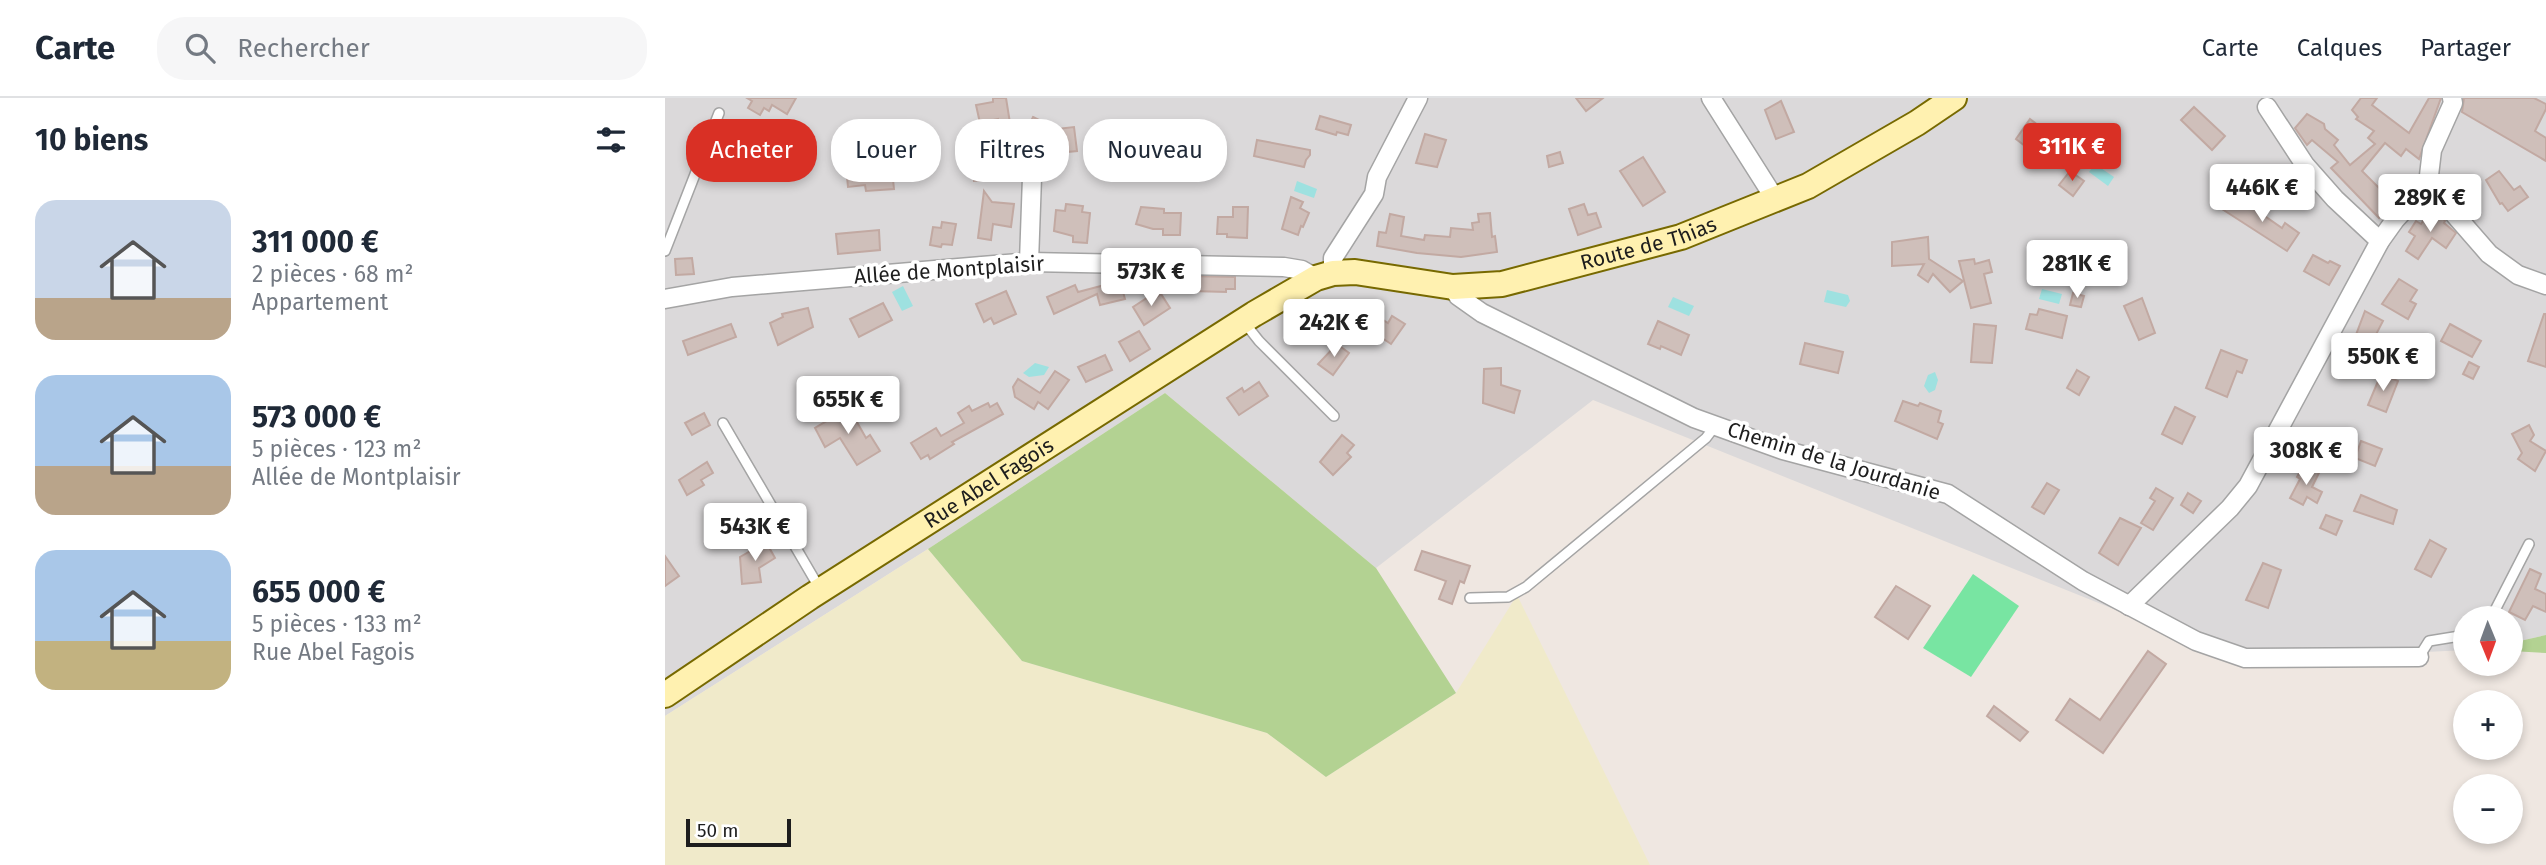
<!DOCTYPE html>
<html lang="fr">
<meta charset="utf-8">
<style>
body{margin:0;font-family:"Fira Sans",sans-serif;background:#f6f6f7;color:#1f2937;height:100vh;display:flex;flex-direction:column;font-size:26px;white-space:nowrap}
*{box-sizing:border-box;margin:0}
p{font-size:23px;color:#747a83}
.icon{flex:none;width:38px;height:38px;fill:none;stroke:currentColor;stroke-width:2;stroke-linecap:round;stroke-linejoin:round}
.map{position:relative;flex:1;overflow:hidden}
.side{display:flex;flex-direction:column;background:#fff;width:665px}
.side>*{flex:none}
.guide{position:absolute;left:21px;top:21px;width:665px;height:63px;display:flex;gap:14px}
.needle{width:46px;rotate:179deg}
.fabs{position:absolute;left:1788px;top:508px;display:grid;gap:14px}
.fabs a{display:grid;place-items:center;width:70px;height:70px;border-radius:50%;background:#fff;box-shadow:0 4px 10px #0003;font-size:35px}
.scale{position:absolute;left:21px;bottom:18px;width:105px;box-sizing:border-box;padding-left:7px;border:4px solid #1d1d1d;border-top:0;font-size:19px;line-height:24px;white-space:nowrap;color:#1d1d1d;-webkit-text-stroke:5px #fff;paint-order:stroke}
.price{position:absolute;translate:-50% -60px;padding:0 16px;border-radius:7px;background:#fff;color:#222;font-size:23px;line-height:46px;filter:drop-shadow(0 2px 4px #0008)}
.price::after{content:'';position:absolute;left:50%;top:42px;width:21px;height:16px;margin-left:-10px;background:inherit;clip-path:polygon(0 0,100% 0,50% 100%)}
.price.active{background:#d93025;color:#fff}
ul{padding:0;list-style:none}
li{display:flex;align-items:center;gap:21px;height:175px;padding:0 35px}
li span{display:grid;place-items:center;flex:none;width:196px;height:140px;border-radius:21px;color:#555}
li>.icon{margin-inline-start:auto}
span .icon{width:84px;height:84px;fill:#fffc;stroke-width:1}
li b{font-size:30px}
h2{display:flex;justify-content:space-between;align-items:center;height:84px;padding:0 35px;font-size:30px}
.pill{padding:0 24px;border-radius:28px;background:#fff;box-shadow:0 4px 10px #0003;font-size:24px;line-height:63px}
.pill.active{background:#d93025;color:#fff}
header{display:flex;align-items:center;gap:42px;box-sizing:border-box;height:98px;padding:0 35px;background:#fff;border-bottom:2px solid #e0e1e3}
header strong{font-size:33px}
nav{display:flex;gap:38px;margin-inline-start:auto;font-size:24px}
.search{width:490px;height:63px;background:#f6f6f7;display:flex;align-items:center;gap:18px;box-sizing:border-box;padding:0 24px;border-radius:28px;color:#747a83;font-size:26px}
main{display:flex;flex:1;min-height:0}
.map>svg:first-child{display:block}
.residential{fill:#dbd9da}
.farmland{fill:#f0eaca}
.forest{fill:#b3d292}
.pitch{fill:#78e5a2}
.water{fill:#9ee1e0}
.building{fill:#cfbfba;stroke:#c2a9a2;stroke-width:2}
.lines{fill:none;stroke-linecap:round;stroke-linejoin:round}
.lane-casing{stroke:#a4a4a4;stroke-width:12}
.street-casing{stroke:#a4a4a4;stroke-width:21}
.secondary-casing{stroke:#776900;stroke-width:28}
.lane{stroke:#fff;stroke-width:9}
.street{stroke:#fff;stroke-width:18}
.secondary{stroke:#fff1b0;stroke-width:24}
.labels{text-anchor:middle;stroke-width:7;stroke-linejoin:round;paint-order:stroke}
.street-label{font-size:21px;fill:#1d1d1d;stroke:#fff}
</style>
<header>
<strong>Carte</strong>
<div class="search"><svg class="icon" aria-label="search" viewBox="0 0 24 24"><circle cx="10" cy="10" r="6"/><path d="M15 15l6 6"/></svg>Rechercher</div>
<nav><a>Carte</a><a>Calques</a><a>Partager</a></nav>
</header>
<main>
<section class="side">
<h2>10 biens<svg class="icon" aria-label="filters" viewBox="0 0 24 24"><path d="M4 7h16M4 17h16"/><circle cx="9" cy="7" r="2"/><circle cx="15" cy="17" r="2"/></svg></h2>
<ul>
<li><span style="background:linear-gradient(#c9d6e8 70%,#b9a48a 0)"><svg class="icon" aria-label="home" viewBox="0 0 24 24"><path d="M3 11l9-7 9 7M6 9v11h12V9"/></svg></span><div><b>311 000 €</b><p>2 pièces · 68 m²</p><p>Appartement</p></div></li>
<li><span style="background:linear-gradient(#a9c7e8 65%,#b9a48a 0)"><svg class="icon" aria-label="home" viewBox="0 0 24 24"><path d="M3 11l9-7 9 7M6 9v11h12V9"/></svg></span><div><b>573 000 €</b><p>5 pièces · 123 m²</p><p>Allée de Montplaisir</p></div></li>
<li><span style="background:linear-gradient(#a9c7e8 65%,#c2b280 0)"><svg class="icon" aria-label="home" viewBox="0 0 24 24"><path d="M3 11l9-7 9 7M6 9v11h12V9"/></svg></span><div><b>655 000 €</b><p>5 pièces · 133 m²</p><p>Rue Abel Fagois</p></div></li>
</ul>
</section>
<div class="map">
<svg width="1881" height="767" viewBox="0 0 1881 767">
<rect width="100%" height="100%" fill="#efe7e1"/>
<polygon class="residential" points="0,0 1881,0 1881,537 1846,545 1846,520 1801,520 1801,552 1578,563 928,302 711,470 500,295 263,451 0,618"/>
<polygon class="farmland" points="263,451 357,563 602,635 661,679 791,595 852,497 985,767 0,767 0,618"/>
<g class="forest">
<polygon points="500,295 711,470 791,595 661,679 602,635 357,563 263,451"/>
<polygon points="1881,537 1881,555 1846,553 1846,545"/>
</g>
<polygon class="pitch" points="1308,476 1354,508 1306,579 1258,550"/>
<g class="water">
<polygon points="1430,66 1449,79 1443,88 1424,74"/>
<polygon points="632,83 652,91 649,100 629,93"/>
<polygon points="238,188 248,208 237,213 227,194"/>
<polygon points="1377,191 1397,196 1394,206 1374,201"/>
<polygon points="1162,192 1183,197 1185,203 1181,209 1159,204"/>
<polygon points="1008,199 1029,208 1024,218 1003,209"/>
<polygon points="370,265 384,269 379,277 364,279 358,275"/>
<polygon points="1270,274 1273,282 1270,292 1264,295 1259,288 1263,277"/>
</g>
<g class="building">
<polygon points="82,0 131,0 122,16 107,7 104,13 99,10 95,17 83,10 87,3"/>
<polygon points="328,0 341,0 345,25 334,27 333,21 315,25 311,7 328,4"/>
<polygon points="911,0 938,0 921,13"/>
<polygon points="1696,0 1712,0 1707,7 1744,35 1764,0 1776,0 1754,61 1741,51 1736,58 1720,45 1697,73 1717,93 1729,83 1740,94 1714,120 1666,70 1673,64 1647,42 1642,47 1630,30 1642,16 1659,26 1660,31 1673,42 1669,47 1685,67 1710,46 1703,40 1709,33 1691,21 1693,19 1687,12"/>
<polygon points="1799,0 1869,0 1881,6 1881,11 1870,33 1881,40 1881,63 1797,14"/>
<polygon points="1116,3 1129,34 1111,41 1100,12"/>
<polygon points="1529,9 1560,38 1547,52 1516,22"/>
<polygon points="655,18 686,27 683,37 672,34 671,37 651,31"/>
<polygon points="368,19 392,31 409,29 412,53 381,56 356,44"/>
<polygon points="1365,21 1374,28 1371,32 1390,46 1393,42 1401,48 1386,68 1351,41"/>
<polygon points="760,36 781,42 772,69 751,65"/>
<polygon points="592,42 645,52 645,57 641,62 639,69 589,58"/>
<polygon points="324,52 328,81 309,83 306,53"/>
<polygon points="895,54 898,65 884,69 882,58"/>
<polygon points="978,59 1000,94 978,108 955,73"/>
<polygon points="200,66 201,75 227,72 229,91 201,93 200,87 183,89 181,68"/>
<polygon points="1405,73 1419,83 1408,98 1394,87"/>
<polygon points="1834,73 1849,92 1855,88 1863,99 1843,113 1837,105 1835,106 1821,82"/>
<polygon points="319,93 327,104 349,106 346,129 328,126 326,142 313,140"/>
<polygon points="626,99 638,104 635,110 644,115 638,129 636,128 633,137 617,131"/>
<polygon points="1565,99 1576,106 1578,103 1617,130 1620,125 1634,135 1622,153 1557,111"/>
<polygon points="401,106 418,108 417,114 425,115 422,145 408,144 408,138 389,133 391,112 400,113"/>
<polygon points="919,106 923,117 931,115 936,129 913,137 904,111"/>
<polygon points="476,109 499,111 499,115 516,115 515,137 498,137 498,131 488,131 471,126"/>
<polygon points="568,109 583,109 582,140 562,139 562,136 552,136 553,119 568,119"/>
<polygon points="1766,111 1776,118 1780,123 1779,125 1791,135 1781,150 1767,140 1753,161 1741,153 1750,138 1744,134 1751,123 1756,126"/>
<polygon points="825,115 827,139 830,138 832,154 796,159 752,155 712,148 714,134 721,135 725,116 739,119 736,138 759,142 760,137 785,139 786,130 808,132 807,125 814,124 813,116"/>
<polygon points="277,124 291,126 287,147 277,146 276,149 265,147 268,129 276,130"/>
<polygon points="214,132 215,152 173,156 171,136"/>
<polygon points="1263,139 1264,161 1298,183 1285,194 1268,176 1263,184 1253,177 1259,166 1227,168 1227,144"/>
<polygon points="1648,157 1663,165 1665,163 1675,168 1664,187 1639,173"/>
<polygon points="27,160 29,176 11,177 10,161"/>
<polygon points="1309,161 1310,166 1324,162 1327,174 1319,176 1326,205 1306,210 1294,163"/>
<polygon points="519,178 570,179 570,191 561,191 561,194 527,193 527,190 519,190"/>
<polygon points="1734,181 1752,192 1745,203 1751,206 1743,221 1717,206"/>
<polygon points="455,183 460,201 435,207 432,196 389,216 382,199 410,187 413,194"/>
<polygon points="341,193 351,216 329,226 326,220 319,224 311,206"/>
<polygon points="1408,195 1419,198 1416,209 1405,207"/>
<polygon points="488,196 490,200 496,196 505,210 479,227 468,209"/>
<polygon points="1477,200 1490,235 1474,242 1459,208"/>
<polygon points="218,205 227,222 194,239 185,221"/>
<polygon points="143,210 148,229 113,247 105,225 118,219 117,216"/>
<polygon points="1374,211 1402,218 1397,240 1361,231 1365,216 1372,217"/>
<polygon points="1700,213 1718,223 1704,250 1689,242"/>
<polygon points="707,215 723,225 727,218 740,226 726,246 699,228"/>
<polygon points="1879,216 1881,216 1881,269 1863,263"/>
<polygon points="993,223 1024,237 1016,257 996,248 995,251 983,246"/>
<polygon points="66,226 71,239 23,257 18,243"/>
<polygon points="1309,226 1331,228 1327,265 1306,264"/>
<polygon points="1785,226 1816,243 1807,259 1776,243"/>
<polygon points="474,233 485,251 465,263 454,244"/>
<polygon points="1140,245 1178,254 1173,275 1135,266"/>
<polygon points="672,246 684,255 668,277 653,266"/>
<polygon points="1747,251 1758,257 1751,270 1740,264"/>
<polygon points="1556,252 1582,262 1577,275 1572,273 1562,299 1541,290"/>
<polygon points="440,257 447,272 421,284 413,269"/>
<polygon points="1804,264 1814,269 1808,281 1798,276"/>
<polygon points="836,270 836,287 855,293 849,315 818,305 819,271"/>
<polygon points="1412,272 1424,279 1414,297 1402,290"/>
<polygon points="390,273 404,282 383,311 373,304 369,311 350,299 348,289 353,281 375,295"/>
<polygon points="1716,276 1733,283 1721,314 1703,307"/>
<polygon points="594,284 603,298 574,317 562,300 577,290 579,294"/>
<polygon points="1238,303 1253,308 1255,305 1276,313 1273,324 1278,326 1272,341 1230,323"/>
<polygon points="323,305 325,309 332,305 338,316 287,344 289,346 265,361 263,357 256,361 246,345 271,330 276,338 299,325 293,315 304,308 307,313"/>
<polygon points="1510,309 1530,319 1517,346 1497,336"/>
<polygon points="184,310 201,340 205,337 215,353 192,367 175,340 160,349 150,330"/>
<polygon points="39,315 45,327 27,337 20,325"/>
<polygon points="1864,327 1869,337 1865,343 1881,353 1870,373 1853,361 1857,355 1847,336"/>
<polygon points="677,337 689,347 682,355 686,359 668,377 655,364"/>
<polygon points="1696,343 1717,351 1710,368 1690,360"/>
<polygon points="42,364 48,375 36,382 39,387 22,397 14,382"/>
<polygon points="1639,367 1654,375 1647,389 1657,394 1652,405 1642,399 1638,407 1625,400 1635,381 1632,379"/>
<polygon points="1382,385 1394,392 1379,416 1367,409"/>
<polygon points="1491,390 1508,400 1488,432 1476,425 1490,403 1485,400"/>
<polygon points="1523,395 1536,403 1528,415 1516,407"/>
<polygon points="1696,397 1732,412 1728,426 1689,413"/>
<polygon points="1661,417 1677,423 1671,437 1655,430"/>
<polygon points="1455,420 1476,430 1453,467 1434,455"/>
<polygon points="1765,442 1781,451 1766,479 1750,471"/>
<polygon points="101,444 110,460 94,470 96,484 77,486 75,459"/>
<polygon points="757,453 805,468 799,485 795,483 787,506 774,501 781,483 750,472"/>
<polygon points="0,458 14,478 0,488"/>
<polygon points="1598,465 1616,472 1603,510 1581,502"/>
<polygon points="1865,471 1876,476 1870,491 1881,496 1881,514 1868,508 1860,522 1844,514"/>
<polygon points="1231,488 1265,508 1243,541 1210,519"/>
<polygon points="1483,553 1501,566 1438,655 1391,622 1405,601 1435,622"/>
<polygon points="1329,608 1363,634 1355,643 1322,618"/>
</g>
<g class="lines">
<defs>
<g id="lane">
<polyline points="0,153 54,15"/>
<polyline points="579,224 594,243 669,318"/>
<polyline points="58,325 155,491"/>
<polyline points="805,500 843,499 861,489 1041,340 1050,328"/>
<polyline points="1826,520 1864,446"/>
<polyline points="1754,559 1764,543 1801,537"/>
</g>
<g id="street">
<polyline points="1046,0 1110,101"/>
<polyline points="1787,0 1788,5 1767,52 1763,86 1824,156 1853,177 1881,187"/>
<polyline points="1602,9 1640,67 1670,101 1715,143"/>
<polyline points="364,164 367,79"/>
<polyline points="668,175 668,160 709,96 712,79 753,0"/>
<polyline points="788,189 793,198 817,215 1029,320 1118,352 1283,396 1418,483 1531,543 1580,560 1754,559"/>
<polyline points="0,201 67,189 364,164 619,169 637,172 651,180"/>
<polyline points="1464,508 1565,410 1583,388 1715,143 1730,122 1763,86"/>
</g>
<g id="secondary">
<path id="s1" d="M0,597L145,499L589,216L651,180L668,175L690,174L788,189L837,186L1016,139L1143,88L1252,25L1289,0"/>
</g>
</defs>
<use href="#lane" class="lane-casing"/>
<use href="#street" class="street-casing"/>
<use href="#secondary" class="secondary-casing"/>
<use href="#lane" class="lane"/>
<use href="#street" class="street"/>
<use href="#secondary" class="secondary"/>
</g>
<g class="labels">
<g class="street-label">
<text dy="7" stroke="none"><textPath href="#s1" startOffset="1113">Route de Thias</textPath></text>
<text transform="translate(284 172) rotate(-4)" y="7">Allée de Montplaisir</text>
<text transform="translate(1169 363) rotate(17)" y="7">Chemin de la Jourdanie</text>
<text dy="7" stroke="none"><textPath href="#s1" startOffset="387">Rue Abel Fagois</textPath></text>
</g>
</g>
</svg>
<div class="fabs">
<a><svg class="needle" viewBox="-14 -14 28 28"><path d="M0-13l5 13h-10z" fill="#e53935"/><path d="M0 13l5-13h-10z" fill="#747a83"/></svg></a>
<a>+</a>
<a>−</a>
</div>
<div class="scale">50 m</div>
<b class="price active" style="left:1407px;top:85px">311K €</b>
<b class="price" style="left:1597px;top:126px">446K €</b>
<b class="price" style="left:1765px;top:136px">289K €</b>
<b class="price" style="left:1412px;top:202px">281K €</b>
<b class="price" style="left:486px;top:210px">573K €</b>
<b class="price" style="left:669px;top:261px">242K €</b>
<b class="price" style="left:1718px;top:295px">550K €</b>
<b class="price" style="left:183px;top:338px">655K €</b>
<b class="price" style="left:1641px;top:389px">308K €</b>
<b class="price" style="left:90px;top:465px">543K €</b>
<div class="guide">
<a class="pill active">Acheter</a>
<a class="pill">Louer</a>
<a class="pill">Filtres</a>
<a class="pill">Nouveau</a>
</div>
</div>
</main>
